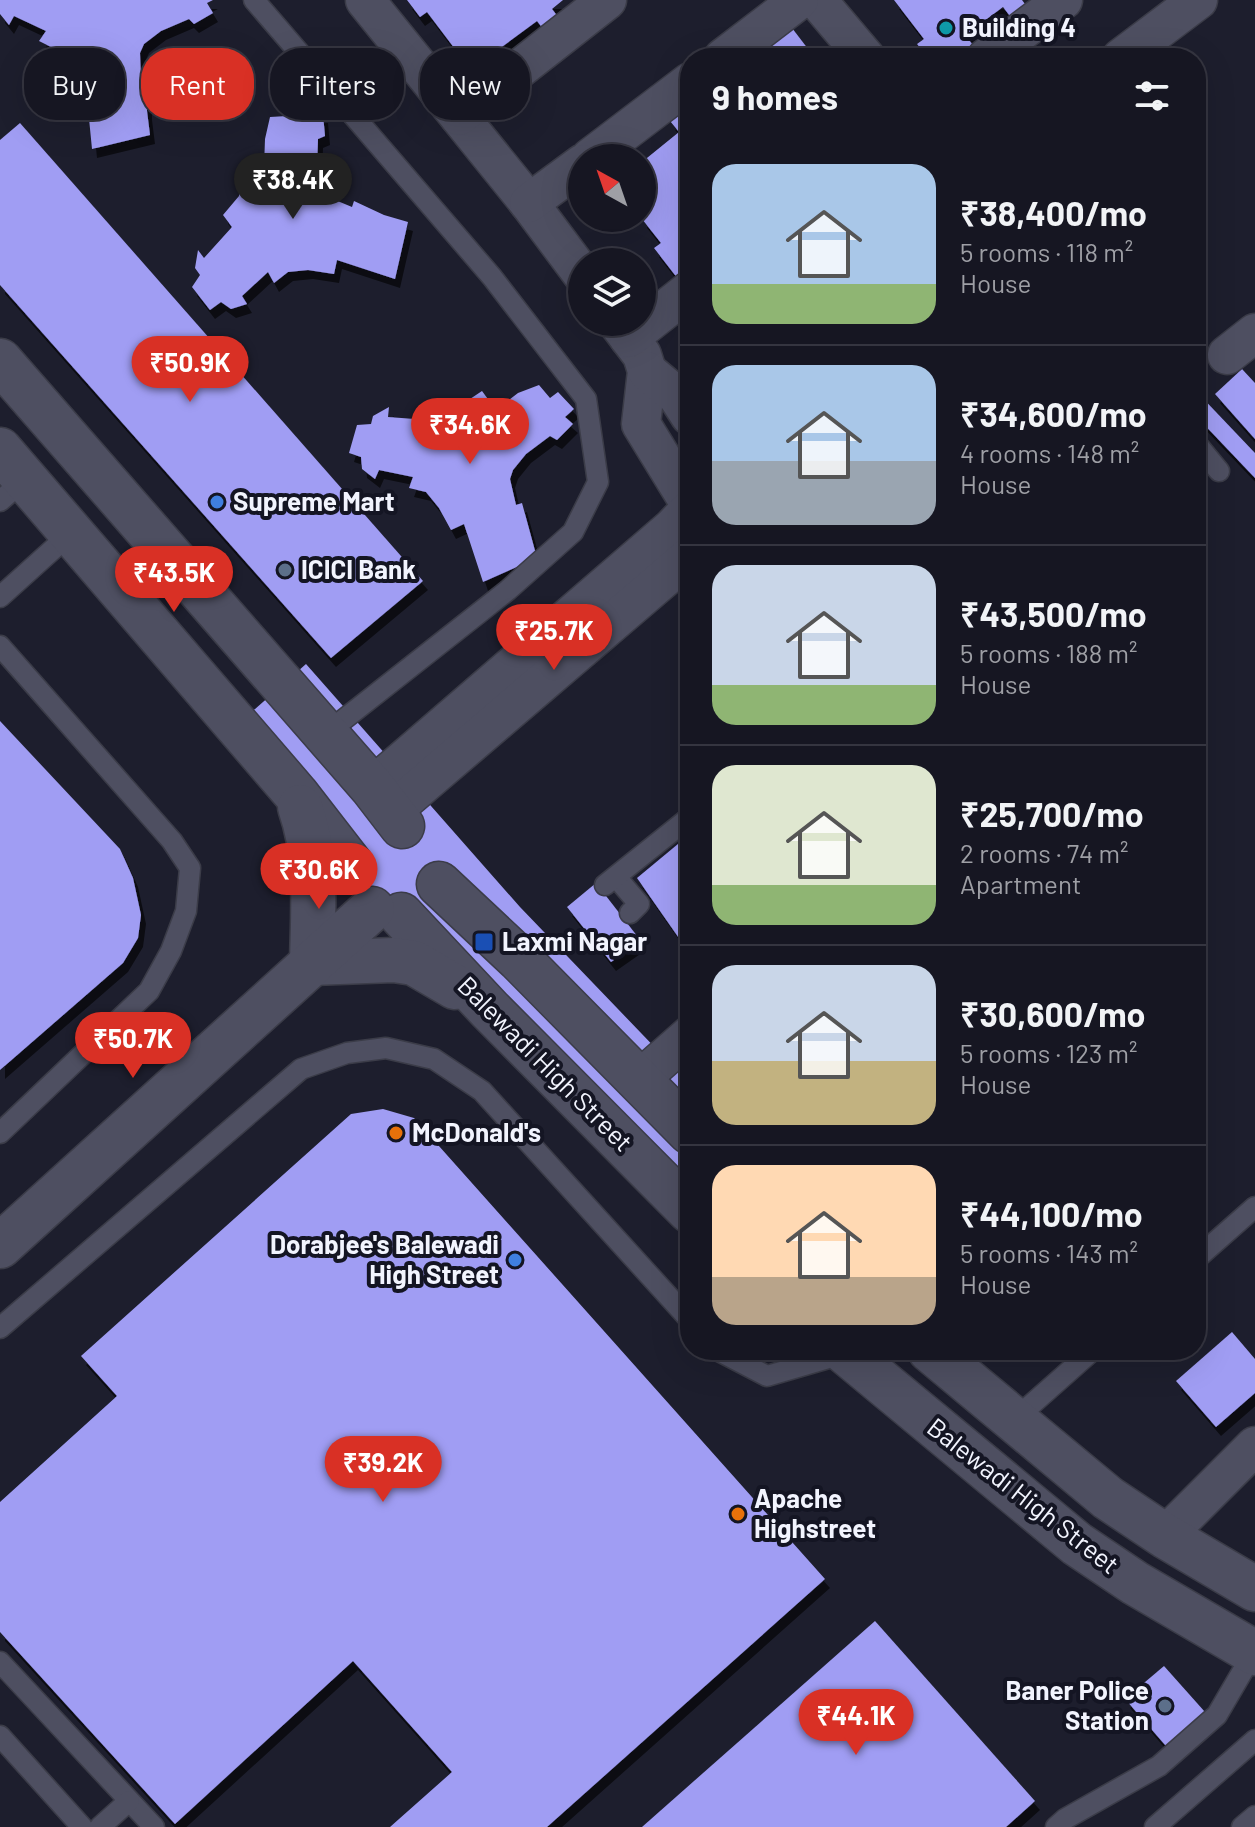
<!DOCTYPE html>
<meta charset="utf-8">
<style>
body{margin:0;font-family:Barlow,sans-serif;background:#23232f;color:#f1f3f6;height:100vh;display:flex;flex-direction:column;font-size:30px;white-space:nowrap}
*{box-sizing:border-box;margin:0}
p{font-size:26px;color:#9e9fa5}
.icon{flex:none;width:44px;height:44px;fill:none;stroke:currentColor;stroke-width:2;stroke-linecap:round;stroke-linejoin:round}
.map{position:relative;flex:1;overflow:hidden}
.details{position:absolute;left:680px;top:48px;width:526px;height:1312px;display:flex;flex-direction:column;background:#161622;border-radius:32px;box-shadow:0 8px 32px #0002,0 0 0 2px #353540}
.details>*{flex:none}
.guide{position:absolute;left:24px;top:48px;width:536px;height:72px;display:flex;gap:16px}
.needle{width:52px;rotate:320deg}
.controls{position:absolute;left:568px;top:144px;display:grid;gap:16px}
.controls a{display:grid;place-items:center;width:88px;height:88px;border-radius:50%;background:#161622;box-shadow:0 8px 32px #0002,0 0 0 2px #353540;font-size:40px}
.price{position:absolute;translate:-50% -68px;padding:0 18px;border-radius:28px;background:#d93025;color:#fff;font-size:26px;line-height:52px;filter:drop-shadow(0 2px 4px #0008)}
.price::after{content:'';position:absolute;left:50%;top:48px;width:24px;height:18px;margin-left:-12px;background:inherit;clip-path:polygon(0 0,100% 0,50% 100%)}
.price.current{background:#222;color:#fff}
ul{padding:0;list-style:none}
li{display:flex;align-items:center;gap:24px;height:200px;padding:0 32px}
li+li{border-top:2px solid #353540}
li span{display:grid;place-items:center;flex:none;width:224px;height:160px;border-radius:24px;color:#555}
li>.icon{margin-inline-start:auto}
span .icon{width:96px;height:96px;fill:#fffc;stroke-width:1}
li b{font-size:34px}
h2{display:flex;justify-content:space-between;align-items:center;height:96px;padding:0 32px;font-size:34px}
.tag{padding:0 28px;border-radius:32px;background:#161622;box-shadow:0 8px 32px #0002,0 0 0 2px #353540;font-size:28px;line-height:72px}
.tag.current{background:#d93025;color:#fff}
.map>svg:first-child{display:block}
.building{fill:#a09df3;filter:url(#shadow)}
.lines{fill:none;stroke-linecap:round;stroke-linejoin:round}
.service-casing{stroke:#3b3c48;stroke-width:23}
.minor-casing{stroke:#3b3c48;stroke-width:41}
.tertiary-casing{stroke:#3b3c48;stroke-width:47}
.service{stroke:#4e4f61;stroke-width:20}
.minor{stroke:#4e4f61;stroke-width:38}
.tertiary{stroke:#4e4f61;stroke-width:44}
.culture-dot{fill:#0f9aa8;stroke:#141523;stroke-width:3}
.shop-dot{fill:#3f7fe0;stroke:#141523;stroke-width:3}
.service-dot{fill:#5c6f8a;stroke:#141523;stroke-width:3}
.transit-dot{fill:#1a4fb4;stroke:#141523;stroke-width:3}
.food-dot{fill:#e8710a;stroke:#141523;stroke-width:3}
.labels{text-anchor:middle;stroke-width:8;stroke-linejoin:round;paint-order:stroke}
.poi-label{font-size:26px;font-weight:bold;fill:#f2f4fe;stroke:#141523;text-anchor:start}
.street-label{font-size:26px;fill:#f2f4fe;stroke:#141523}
</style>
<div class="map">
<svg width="1255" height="1827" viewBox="0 0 1255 1827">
<defs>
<filter id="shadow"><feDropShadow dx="5" dy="9" stdDeviation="0" flood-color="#0009"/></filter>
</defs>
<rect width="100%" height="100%" fill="#1d1e2d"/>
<g class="building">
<polygon points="0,0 213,0 207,3 213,13 194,24 189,19 161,31 144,44 140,53 141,79 147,78 147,111 150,135 92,149 86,88 72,90 65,66 55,49 39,41 46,31 14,16 9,25 0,14"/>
<polygon points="407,0 563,0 552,9 562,22 547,34 537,21 499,49 509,63 475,89 451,58 458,53 427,12 420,17"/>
<polygon points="894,0 1022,0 1028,8 1013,20 1003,7 965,35 976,49 963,58 928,58 917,44 924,39"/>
<polygon points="792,28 815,58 763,58 759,53"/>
<polygon points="311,103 311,115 323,114 325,136 318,139 317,169 322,189 328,197 352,207 354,201 384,215 408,222 395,279 337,260 334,274 308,270 288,272 274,283 268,272 242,296 247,304 231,309 221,302 210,310 192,287 200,275 195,268 198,250 204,258 232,227 223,215 239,196 241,166 264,167 265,139 270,117 287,116 287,106"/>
<polygon points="684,110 690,118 690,269 678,279 654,248 661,243 642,219 642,162 679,132 670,121"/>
<polygon points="20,123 423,581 331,658 0,285 0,140"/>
<polygon points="1242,369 1255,383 1255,439 1215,394"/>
<polygon points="539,385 550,398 558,392 574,409 565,417 573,424 557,440 550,436 526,454 513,470 510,479 516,505 522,503 537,558 483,582 464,524 451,530 439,508 426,492 409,488 413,477 379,470 375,479 362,469 361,457 349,453 357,425 371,424 373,416 389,407 388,417 428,420 432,406 458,407 482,391 496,410 518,393"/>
<polygon points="1196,391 1255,453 1255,478 1196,416"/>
<polygon points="306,664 520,907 690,1084 690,1158 654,1194 446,976 230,731"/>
<polygon points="0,721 120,849 133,878 141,915 138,938 123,963 0,1070"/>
<polygon points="690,834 690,933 681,941 637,878"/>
<polygon points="596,883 641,941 611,962 567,907"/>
<polygon points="383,1109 414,1118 825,1579 547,1827 390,1827 452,1772 353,1661 175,1824 0,1632 0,1502 117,1396 81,1356 351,1114"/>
<polygon points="1232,1332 1255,1359 1255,1393 1216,1427 1176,1381"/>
<polygon points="875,1621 1035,1801 1006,1827 642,1827"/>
<polygon points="1164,1666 1205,1712 1166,1746 1125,1699"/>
</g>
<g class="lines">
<defs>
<g id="service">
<polyline points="254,0 492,277 586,399 598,482 573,532 508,590 324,735"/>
<polyline points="1196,443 1219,471"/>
<polyline points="0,501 25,479"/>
<polyline points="0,597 71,533"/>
<polyline points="0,646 172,841 190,868 186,911 171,951 149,991 0,1133"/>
<polyline points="616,877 639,904 630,913"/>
<polyline points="605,885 690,817"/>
<polyline points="1196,1259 1255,1207"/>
<polyline points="0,1328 301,1069 347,1053 386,1048 434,1059 482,1091 690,1320"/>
<polyline points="717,1350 767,1376 846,1353"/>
<polyline points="1014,1420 1093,1350"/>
<polyline points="0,1662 154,1827"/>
<polyline points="0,1736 82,1827"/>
<polyline points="100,1827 129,1801"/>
<polyline points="1056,1827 1065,1819 1159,1766 1217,1715 1255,1650"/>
<polyline points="1155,1827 1255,1740"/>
<polyline points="1242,1827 1255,1816"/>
</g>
<g id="minor">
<polyline points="365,0 529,203 582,274"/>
<polyline points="817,0 866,58"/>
<polyline points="723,58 799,0"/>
<polyline points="986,58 1063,0"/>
<polyline points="1121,58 1198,0"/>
<polyline points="459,116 607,0"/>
<polyline points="590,158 690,82"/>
<polyline points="529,203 582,164"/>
<polyline points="617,322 642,355 647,371 641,424 690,504"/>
<polyline points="629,338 690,290"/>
<polyline points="1227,355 1255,333"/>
<polyline points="647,371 677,396 690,416"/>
<polyline points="372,787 672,528 690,509"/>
<polyline points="392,811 690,556"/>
<polyline points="639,1080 690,1035"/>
<polyline points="1165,1536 1255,1446"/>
</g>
<g id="tertiary">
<polyline points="0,361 372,787 402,826"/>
<polyline points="0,450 296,794 351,865"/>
<path d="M300,807C318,858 313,910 312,963"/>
<polyline points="439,884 519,959 690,1132"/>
<polyline points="401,915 490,1010 690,1211"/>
<polyline points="312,963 394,960 414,963 455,987"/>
<polyline points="0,1246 372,909"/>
<polyline points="843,1350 1077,1544 1135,1583 1255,1653"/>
<polyline points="930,1350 1108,1498 1165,1536 1255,1589"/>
</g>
</defs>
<use href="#service" class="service-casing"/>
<use href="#minor" class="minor-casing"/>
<use href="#tertiary" class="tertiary-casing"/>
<use href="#service" class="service"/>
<use href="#minor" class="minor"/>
<use href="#tertiary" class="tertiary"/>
</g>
<circle class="culture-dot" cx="946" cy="28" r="8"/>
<g class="shop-dot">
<circle cx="217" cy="502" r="8"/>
<circle cx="515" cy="1260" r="8"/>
</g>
<g class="service-dot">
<circle cx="285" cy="570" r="8"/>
<circle cx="1165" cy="1706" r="8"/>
</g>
<rect class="transit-dot" x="474" y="932" width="20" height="20" rx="4"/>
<g class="food-dot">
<circle cx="396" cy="1133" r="8"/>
<circle cx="738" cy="1514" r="8"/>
</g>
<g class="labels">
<g class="poi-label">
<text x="962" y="37">Building 4</text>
<text x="233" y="511">Supreme Mart</text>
<text x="301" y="579">ICICI Bank</text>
<text x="502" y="951">Laxmi Nagar</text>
<text x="412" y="1142">McDonald's</text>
<text x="499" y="1254" text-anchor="end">Dorabjee's Balewadi<tspan x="499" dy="30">High Street</tspan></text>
<text x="754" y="1508">Apache<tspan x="754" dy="30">Highstreet</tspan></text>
<text x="1149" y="1700" text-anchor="end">Baner Police<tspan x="1149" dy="30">Station</tspan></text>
</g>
<g class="street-label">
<text transform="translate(545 1064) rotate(45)" y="9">Balewadi High Street</text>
<text transform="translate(1023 1496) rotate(38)" y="9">Balewadi High Street</text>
</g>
</g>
</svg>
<div class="controls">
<a><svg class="needle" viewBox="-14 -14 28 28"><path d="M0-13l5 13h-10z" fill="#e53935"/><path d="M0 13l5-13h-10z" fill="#9e9fa5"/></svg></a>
<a><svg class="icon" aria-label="layers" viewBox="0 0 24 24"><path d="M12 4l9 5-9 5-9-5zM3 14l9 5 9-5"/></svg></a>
</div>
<b class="price current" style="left:293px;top:221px">₹38.4K</b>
<b class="price" style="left:190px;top:404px">₹50.9K</b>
<b class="price" style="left:470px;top:466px">₹34.6K</b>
<b class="price" style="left:174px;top:614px">₹43.5K</b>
<b class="price" style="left:554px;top:672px">₹25.7K</b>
<b class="price" style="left:319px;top:911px">₹30.6K</b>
<b class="price" style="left:133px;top:1080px">₹50.7K</b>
<b class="price" style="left:383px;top:1504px">₹39.2K</b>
<b class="price" style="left:856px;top:1757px">₹44.1K</b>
<div class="guide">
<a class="tag">Buy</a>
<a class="tag current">Rent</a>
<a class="tag">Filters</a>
<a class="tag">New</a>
</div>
<section class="details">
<h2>9 homes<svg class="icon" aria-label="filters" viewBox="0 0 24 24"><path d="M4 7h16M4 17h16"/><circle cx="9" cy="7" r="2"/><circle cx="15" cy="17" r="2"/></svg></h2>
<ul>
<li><span style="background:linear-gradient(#a9c7e8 75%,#8fb573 0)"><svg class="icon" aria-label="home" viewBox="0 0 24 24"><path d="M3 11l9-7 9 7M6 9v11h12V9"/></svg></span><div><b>₹38,400/mo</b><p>5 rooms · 118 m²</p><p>House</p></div></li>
<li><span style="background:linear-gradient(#a9c7e8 60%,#9aa5b1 0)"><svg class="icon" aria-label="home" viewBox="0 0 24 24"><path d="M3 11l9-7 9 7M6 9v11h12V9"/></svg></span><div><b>₹34,600/mo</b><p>4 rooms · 148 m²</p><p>House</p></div></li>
<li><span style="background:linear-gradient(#c9d6e8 75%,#8fb573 0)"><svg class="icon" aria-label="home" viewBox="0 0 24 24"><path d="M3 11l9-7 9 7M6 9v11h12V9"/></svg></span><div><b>₹43,500/mo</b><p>5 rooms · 188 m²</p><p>House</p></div></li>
<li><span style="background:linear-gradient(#dfe7d0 75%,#8fb573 0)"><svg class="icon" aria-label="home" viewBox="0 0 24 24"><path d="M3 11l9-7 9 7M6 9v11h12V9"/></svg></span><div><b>₹25,700/mo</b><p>2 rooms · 74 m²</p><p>Apartment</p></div></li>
<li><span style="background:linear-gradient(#c9d6e8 60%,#c2b280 0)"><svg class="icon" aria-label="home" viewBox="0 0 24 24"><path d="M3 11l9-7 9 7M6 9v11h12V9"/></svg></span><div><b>₹30,600/mo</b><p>5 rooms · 123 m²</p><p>House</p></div></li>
<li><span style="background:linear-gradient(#ffd9b3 70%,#b9a48a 0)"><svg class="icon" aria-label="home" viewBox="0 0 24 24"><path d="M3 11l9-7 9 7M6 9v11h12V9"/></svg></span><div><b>₹44,100/mo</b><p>5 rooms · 143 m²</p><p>House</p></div></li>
</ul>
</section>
</div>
